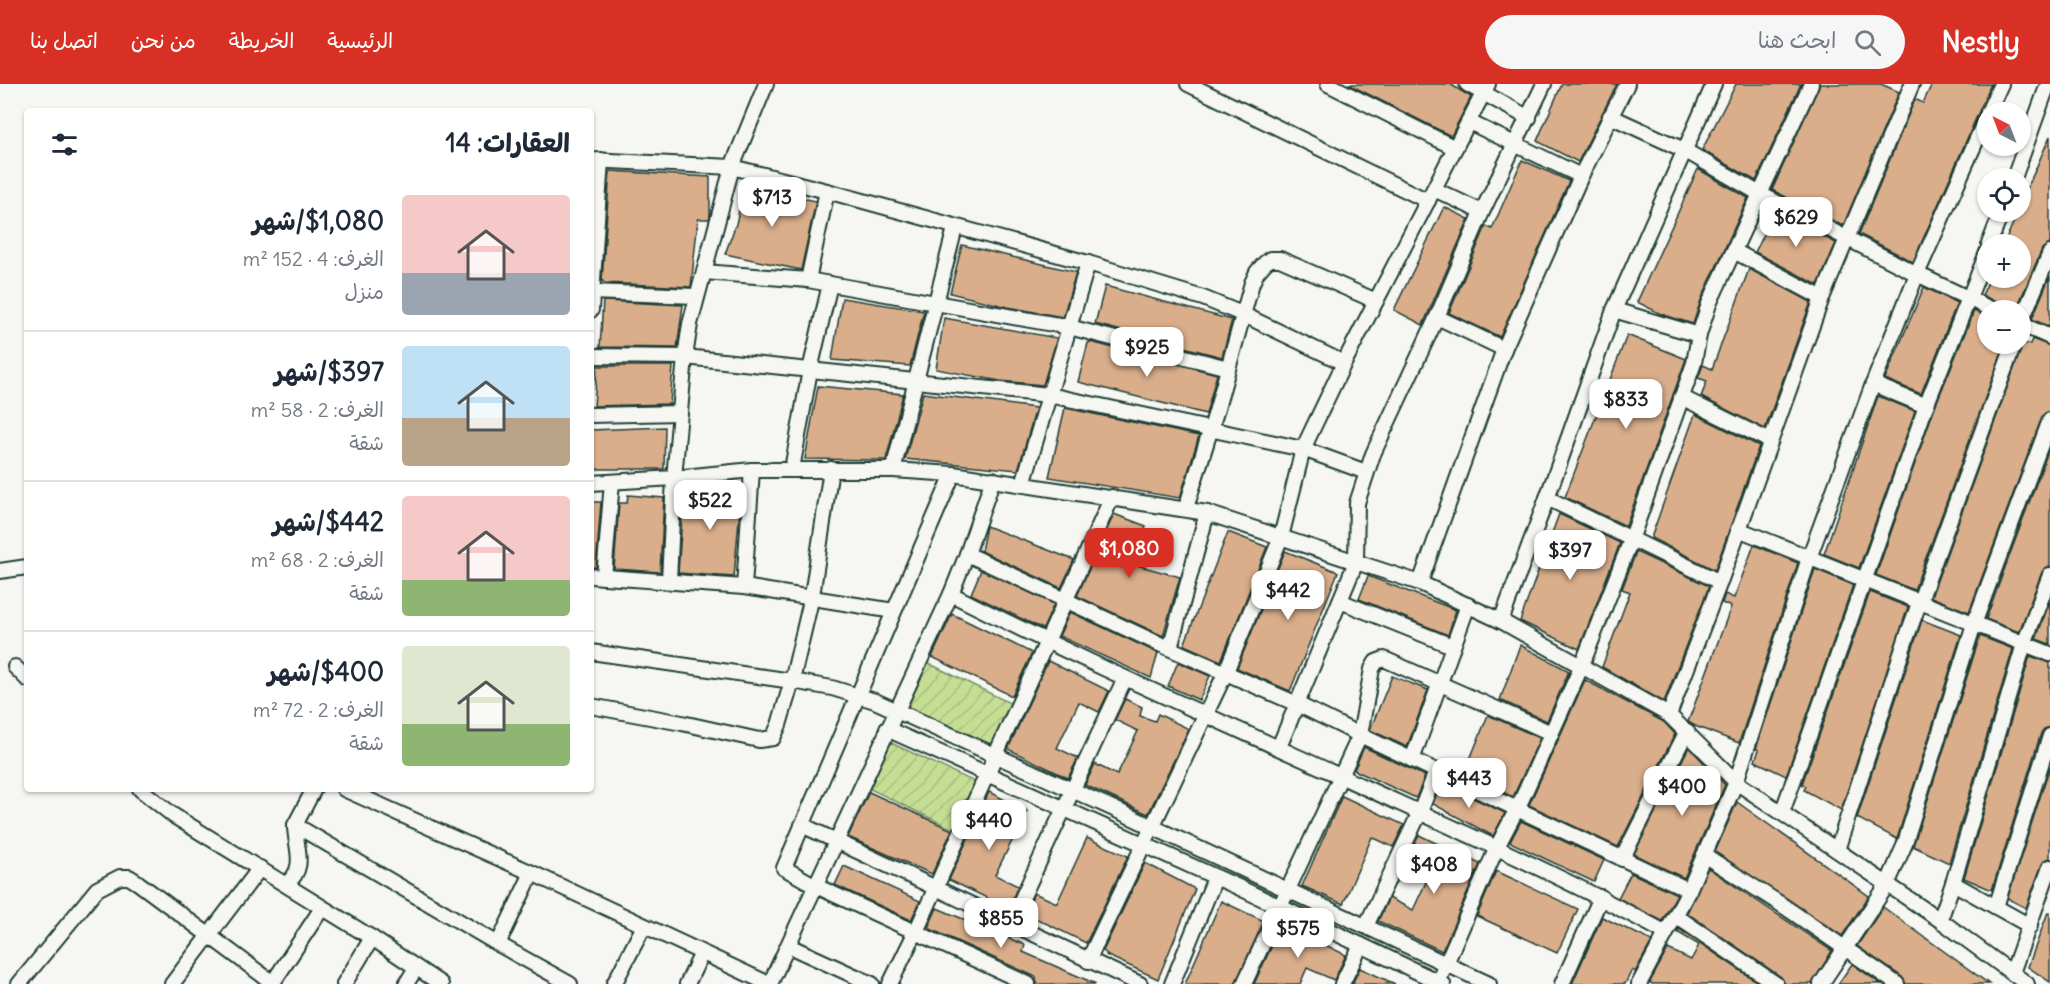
<!DOCTYPE html>
<html lang="ar">
<meta charset="utf-8">
<style>
body{margin:0;font-family:Delius,"Playpen Sans Arabic",sans-serif;background:#f6f6f7;color:#1f2937;direction:rtl;height:100vh;display:flex;flex-direction:column;font-size:22px;white-space:nowrap}
*{box-sizing:border-box;margin:0}
p{font-size:20px;color:#747a83}
.icon{flex:none;width:33px;height:33px;fill:none;stroke:currentColor;stroke-width:2;stroke-linecap:round;stroke-linejoin:round}
.map{position:relative;flex:1;overflow:hidden;direction:ltr}
.sheet{position:absolute;left:24px;top:24px;width:570px;height:684px;display:flex;flex-direction:column;background:#fff;border-radius:6px;box-shadow:0 2px 4px #0004;direction:rtl}
.sheet>*{flex:none}
.needle{width:39px;rotate:318deg}
.fabs{position:absolute;left:1977px;top:18px;display:grid;gap:12px}
.fabs a{display:grid;place-items:center;width:54px;height:54px;border-radius:50%;background:#fff;box-shadow:0 2px 4px #0004;font-size:30px}
.price{position:absolute;translate:-50% -51px;padding:0 14px;border-radius:12px;background:#fff;color:#222;font-size:20px;line-height:39px;filter:drop-shadow(0 2px 3px #0008)}
.price::after{content:'';position:absolute;left:50%;top:36px;width:18px;height:14px;margin-left:-9px;background:inherit;clip-path:polygon(0 0,100% 0,50% 100%)}
.price.selected{background:#d93025;color:#fff}
ul{padding:0;list-style:none}
li{display:flex;align-items:center;gap:18px;height:150px;padding:0 24px}
li+li{border-top:2px solid #e0e1e3}
li span{display:grid;place-items:center;flex:none;width:168px;height:120px;border-radius:6px;color:#555}
li>.icon{margin-inline-start:auto}
span .icon{width:72px;height:72px;fill:#fffc;stroke-width:1}
li b{font-size:26px}
h2{display:flex;justify-content:space-between;align-items:center;height:72px;padding:0 24px;font-size:26px}
header{display:flex;align-items:center;gap:36px;box-sizing:border-box;height:84px;padding:0 30px;background:#d93025;color:#fff}
header strong{font-size:28px}
nav{display:flex;gap:33px;margin-inline-start:auto;font-size:21px}
.search{width:420px;height:54px;background:#f6f6f7;display:flex;align-items:center;gap:15px;box-sizing:border-box;padding:0 21px;border-radius:33px;color:#747a83;font-size:22px}
.map>svg:first-child{display:block}
.garden{fill:url(#garden-furrows);stroke:#728e64;stroke-width:1.5}
.building{fill:#daae8b;stroke:#1f3d34;stroke-width:1.5}
.lines{fill:none;stroke-linecap:round;stroke-linejoin:round}
.street-casing{stroke:#1f3d34;stroke-width:18}
.street{stroke:#f6f6f2;stroke-width:14}
</style>
<header>
<strong>Nestly</strong>
<div class="search"><svg class="icon" aria-label="search" viewBox="0 0 24 24"><circle cx="10" cy="10" r="6"/><path d="M15 15l6 6"/></svg>ابحث هنا</div>
<nav><a>الرئيسية</a><a>الخريطة</a><a>من نحن</a><a>اتصل بنا</a></nav>
</header>
<div class="map">
<svg width="2050" height="900" viewBox="0 0 2050 900">
<defs>
<pattern id="garden-furrows" width="10" height="10" patternUnits="userSpaceOnUse" patternTransform="scale(1.5)"><rect width="10" height="10" fill="#c5de94"/><path d="M-1 1l2-2M0 10L10 0M9 11l2-2" fill="none" stroke="#a9bf80"/></pattern>
</defs>
<rect width="100%" height="100%" fill="#f6f6f2"/>
<filter id="ink" filterUnits="userSpaceOnUse"><feTurbulence type="fractalNoise" baseFrequency=".0167" numOctaves="2"/><feDisplacementMap in="SourceGraphic" scale="12" xChannelSelector="R" yChannelSelector="G"/><feConvolveMatrix kernelMatrix="1 2 1 2 8 2 1 2 1" color-interpolation-filters="sRGB"/></filter>
<g filter="url(#ink)">
<g class="garden">
<polygon points="928,579 1012,620 991,666 905,628"/>
<polygon points="889,658 979,700 957,747 868,704"/>
</g>
<g class="building">
<polygon points="1348,0 1450,0 1471,13 1451,52"/>
<polygon points="1562,0 1617,0 1578,78 1537,57"/>
<polygon points="1736,0 1801,0 1756,97 1702,66"/>
<polygon points="1820,0 1881,0 1899,8 1843,142 1772,106"/>
<polygon points="1932,0 1991,0 1913,178 1859,150 1915,15 1923,19"/>
<polygon points="2050,52 2050,160 2042,165 2016,226 2011,226 1982,211 1990,194 2020,194 2020,160 2004,160 2018,128 2020,128 2020,121"/>
<polygon points="1522,76 1569,97 1500,253 1449,229 1486,142 1492,145"/>
<polygon points="1698,85 1748,114 1701,216 1693,240 1661,230 1637,218"/>
<polygon points="610,87 710,93 710,132 709,135 698,135 691,203 604,199 602,196"/>
<polygon points="745,102 816,117 801,186 725,170 736,140"/>
<polygon points="1444,123 1469,135 1423,241 1394,226"/>
<polygon points="1776,128 1836,159 1818,201 1755,168"/>
<polygon points="962,161 1076,188 1063,233 1008,223 950,209"/>
<polygon points="1749,185 1811,218 1765,345 1701,313 1707,297 1698,294 1703,281 1712,285"/>
<polygon points="2050,192 2050,243 2032,235"/>
<polygon points="1105,202 1232,236 1222,273 1095,240"/>
<polygon points="1924,203 1957,219 1921,310 1885,295"/>
<polygon points="842,214 924,227 910,282 832,276"/>
<polygon points="603,217 683,221 677,264 600,263"/>
<polygon points="1974,227 1988,233 1988,260 2005,260 1914,506 1876,491 1934,325"/>
<polygon points="944,234 1057,254 1043,301 1000,297 936,285"/>
<polygon points="1627,251 1686,275 1626,442 1565,413"/>
<polygon points="2032,255 2050,262 2050,327 2045,329 2042,333 1969,528 1931,513 2023,260 2030,260"/>
<polygon points="1090,258 1217,290 1206,330 1078,298 1088,259"/>
<polygon points="597,282 673,282 670,320 594,322"/>
<polygon points="818,302 903,310 886,376 805,375"/>
<polygon points="923,309 1036,324 1018,386 905,375"/>
<polygon points="1878,312 1915,327 1859,484 1824,470"/>
<polygon points="1065,324 1199,352 1180,414 1049,393"/>
<polygon points="1695,330 1759,362 1715,486 1651,454"/>
<polygon points="665,343 664,385 591,385 591,346"/>
<polygon points="2050,362 2050,482 2045,484 2042,488 2019,548 1986,535"/>
<polygon points="742,401 734,493 678,489 684,404"/>
<polygon points="628,411 664,414 660,488 614,485 619,419 627,419"/>
<polygon points="591,418 601,418 596,483 591,483"/>
<polygon points="1114,430 1146,442 1133,480 1180,493 1163,552 1077,512"/>
<polygon points="1559,430 1620,459 1579,565 1520,537"/>
<polygon points="986,442 1074,476 1061,504 981,467"/>
<polygon points="1228,448 1267,463 1221,577 1184,561"/>
<polygon points="1754,461 1798,479 1739,659 1695,642 1688,638 1731,523 1722,519 1725,510 1734,514"/>
<polygon points="1285,467 1338,488 1290,607 1237,584"/>
<polygon points="1636,468 1709,502 1664,618 1602,583 1630,508 1622,505"/>
<polygon points="1815,485 1853,501 1786,692 1755,677 1759,666 1756,665"/>
<polygon points="981,486 1054,520 1043,545 971,510"/>
<polygon points="1368,492 1456,526 1448,551 1359,515"/>
<polygon points="1870,508 1908,523 1841,726 1804,706 1806,702 1802,700"/>
<polygon points="2050,517 2050,560 2036,555"/>
<polygon points="1070,528 1158,569 1151,594 1059,552"/>
<polygon points="952,530 1032,569 1012,612 932,573"/>
<polygon points="1922,536 1961,551 1897,755 1857,734"/>
<polygon points="1980,552 2013,565 1949,779 1913,762"/>
<polygon points="1520,561 1569,587 1547,637 1500,616"/>
<polygon points="2030,572 2050,579 2050,643 2044,645 2041,649 1992,806 1964,794"/>
<polygon points="1048,577 1109,607 1099,628 1079,618 1057,664 1078,674 1068,694 1008,665"/>
<polygon points="1178,578 1210,592 1199,616 1168,602"/>
<polygon points="1392,592 1428,606 1407,663 1370,646"/>
<polygon points="1585,596 1664,638 1675,650 1618,763 1529,721"/>
<polygon points="1125,615 1142,623 1140,632 1155,637 1158,630 1189,645 1148,730 1085,701 1095,680 1117,691 1138,647 1115,636"/>
<polygon points="1488,631 1540,654 1513,713 1464,690"/>
<polygon points="1364,663 1425,692 1416,714 1354,686"/>
<polygon points="1689,663 1725,701 1684,794 1634,770"/>
<polygon points="2050,682 2050,774 2045,776 2042,780 2026,824 2010,816 2008,813"/>
<polygon points="1441,699 1505,729 1493,752 1433,720"/>
<polygon points="869,708 952,746 932,790 848,753"/>
<polygon points="989,708 1027,727 995,791 1018,802 1008,824 949,796"/>
<polygon points="1342,712 1404,741 1393,763 1372,753 1343,820 1302,802"/>
<polygon points="1737,718 1869,812 1842,852 1715,768"/>
<polygon points="1521,737 1604,776 1594,798 1510,758"/>
<polygon points="1419,751 1480,780 1442,867 1378,837 1389,814 1413,826 1433,783 1409,772"/>
<polygon points="1087,754 1128,772 1086,859 1025,829 1034,809 1057,819"/>
<polygon points="1145,779 1195,805 1158,895 1106,871 1107,870 1103,867"/>
<polygon points="844,782 920,817 911,836 835,801"/>
<polygon points="1708,784 1832,867 1812,900 1785,900 1781,893 1687,829"/>
<polygon points="1496,787 1578,825 1557,869 1477,832"/>
<polygon points="1631,789 1677,810 1662,837 1618,814"/>
<polygon points="1221,817 1264,837 1235,900 1185,900"/>
<polygon points="1883,823 1989,900 1906,900 1902,893 1857,862"/>
<polygon points="937,824 1025,861 1023,868 1096,900 1037,900 1036,893 928,844"/>
<polygon points="2048,828 2050,828 2050,898 2028,883"/>
<polygon points="1602,833 1652,857 1635,888 1632,886 1625,900 1572,900"/>
<polygon points="1282,840 1346,871 1334,896 1307,884 1300,900 1254,900"/>
<polygon points="1679,845 1760,900 1652,900 1650,898 1668,865 1691,876 1699,861 1677,848"/>
<polygon points="1852,880 1881,900 1838,900"/>
<polygon points="1360,884 1395,900 1352,900"/>
</g>
<g class="lines">
<defs>
<g id="street">
<polyline points="1188,0 1428,117"/>
<polyline points="1328,0 1455,64"/>
<polyline points="1467,0 1529,34"/>
<polyline points="1988,28 2001,0"/>
<polyline points="1610,32 1684,66 1760,110 1917,190 1993,226"/>
<polyline points="1469,38 1581,92"/>
<polyline points="591,76 732,83 827,107 1088,179 1203,214 1242,230 1344,279"/>
<polyline points="2014,94 2048,0"/>
<polyline points="1434,105 1482,128"/>
<polyline points="1989,160 2002,128"/>
<polyline points="1734,167 1822,214"/>
<polyline points="704,188 808,196 1069,243 1228,284"/>
<polyline points="808,196 827,107"/>
<polyline points="591,208 696,212"/>
<polyline points="591,226 601,76"/>
<polyline points="1614,226 1699,251"/>
<polyline points="1437,233 1504,265"/>
<polyline points="2020,240 2050,169"/>
<polyline points="2020,240 2050,253"/>
<polyline points="591,272 685,273 1049,311 1303,365 1366,388"/>
<polyline points="1873,300 1926,322"/>
<polyline points="1681,313 1770,357"/>
<polyline points="591,331 680,329"/>
<polyline points="792,385 810,286 830,200"/>
<polyline points="893,386 955,144"/>
<polyline points="953,390 784,784 816,802 1028,900"/>
<polyline points="591,399 674,394 752,386 893,386 953,390 1207,429 1420,499 1501,537 1669,631 1736,698 1940,836 2027,900"/>
<polyline points="1023,400 1088,179"/>
<polyline points="1547,414 1720,498"/>
<polyline points="1186,424 1216,328 1252,199 1257,188 1265,179 1270,175 1280,175 1376,217"/>
<polyline points="1738,445 2050,570"/>
<polyline points="967,470 1155,558 1297,620 1360,651 1244,900"/>
<polyline points="0,487 27,483"/>
<polyline points="591,492 744,503 894,527"/>
<polyline points="604,493 612,398"/>
<polyline points="669,497 674,394 685,273 690,240 732,83 766,0"/>
<polyline points="1420,499 1504,265 1581,92 1627,0"/>
<polyline points="744,503 752,386"/>
<path d="M951,510C1079,575 1211,633 1342,693C1451,743 1561,791 1666,849"/>
<polyline points="1340,517 1452,562"/>
<polyline points="1501,537 1547,414 1614,226 1714,0"/>
<polyline points="1170,564 1207,429"/>
<polyline points="591,568 792,597 832,604 875,617 1112,724 1489,900"/>
<polyline points="15,583 27,595"/>
<polyline points="591,622 682,639 759,656 773,654 779,641 792,597 812,512 831,385"/>
<polyline points="1669,631 1720,498 1822,214 1912,0"/>
<polyline points="887,645 1238,803 1443,900"/>
<polyline points="1551,649 1384,575 1376,578 1372,585 1360,651 1689,806"/>
<polyline points="1279,663 1356,478 1357,419 1373,370 1437,233 1482,128 1544,0"/>
<polyline points="1412,676 1468,521"/>
<polyline points="140,705 174,732 372,854 441,900"/>
<polyline points="344,705 532,789 769,900"/>
<polyline points="1782,729 1926,322 1988,166"/>
<polyline points="295,741 314,705"/>
<polyline points="802,741 1140,900"/>
<polyline points="1837,766 1906,555 2014,260"/>
<polyline points="1704,771 1782,821 1897,900"/>
<polyline points="1622,775 1687,647"/>
<polyline points="1953,799 2030,842"/>
<path d="M286,800C308,784 295,763 295,741L498,860L570,900"/>
<polyline points="1996,823 2050,652"/>
<polyline points="1676,832 1776,900"/>
<polyline points="1940,836 1953,799 2024,560 2050,491"/>
<polyline points="1010,840 1125,594"/>
<polyline points="1366,842 1420,728 1436,688"/>
<polyline points="498,860 532,789"/>
<polyline points="789,862 872,900"/>
<polyline points="1088,877 1225,590 1281,453 1303,365 1344,279 1488,0"/>
<polyline points="2012,889 2050,783"/>
<polyline points="1438,898 1497,763 1521,717 1582,581 1631,456 1694,279 1699,251 1709,220 1811,0"/>
<polyline points="19,900 97,805 120,793 129,793 137,798 273,899"/>
<polyline points="172,900 260,784"/>
<polyline points="272,900 322,824"/>
<polyline points="344,900 372,854"/>
<polyline points="406,900 416,884"/>
<polyline points="614,900 644,842"/>
<polyline points="687,900 702,869"/>
<polyline points="770,900 951,510 967,470 993,395"/>
<polyline points="890,900 919,841 1112,413"/>
<polyline points="1172,900 1215,794"/>
<polyline points="1342,900 1361,861"/>
<polyline points="1562,900 1601,813"/>
<polyline points="1639,900 1689,806 1736,698 1809,474 1873,300 1917,190 1988,30"/>
<polyline points="1821,900 1887,801 1904,762 1974,540 2050,336"/>
</g>
</defs>
<use href="#street" class="street-casing"/>
<use href="#street" class="street"/>
</g>
</g>
</svg>
<div class="fabs">
<a><svg class="needle" viewBox="-14 -14 28 28"><path d="M0-13l5 13h-10z" fill="#e53935"/><path d="M0 13l5-13h-10z" fill="#747a83"/></svg></a>
<a><svg class="icon" aria-label="locate" viewBox="0 0 24 24"><circle cx="12" cy="12" r="6"/><path d="M12 2v4M12 18v4M2 12h4M18 12h4"/></svg></a>
<a>+</a>
<a>−</a>
</div>
<b class="price" style="left:772px;top:144px">$713</b>
<b class="price" style="left:1796px;top:164px">$629</b>
<b class="price" style="left:1147px;top:294px">$925</b>
<b class="price" style="left:1626px;top:346px">$833</b>
<b class="price" style="left:710px;top:447px">$522</b>
<b class="price selected" style="left:1129px;top:495px">$1,080</b>
<b class="price" style="left:1570px;top:497px">$397</b>
<b class="price" style="left:1288px;top:537px">$442</b>
<b class="price" style="left:1469px;top:725px">$443</b>
<b class="price" style="left:1682px;top:733px">$400</b>
<b class="price" style="left:989px;top:767px">$440</b>
<b class="price" style="left:1434px;top:811px">$408</b>
<b class="price" style="left:1001px;top:865px">$855</b>
<b class="price" style="left:1298px;top:875px">$575</b>
<section class="sheet">
<h2>العقارات: 14<svg class="icon" aria-label="filters" viewBox="0 0 24 24"><path d="M4 7h16M4 17h16"/><circle cx="9" cy="7" r="2"/><circle cx="15" cy="17" r="2"/></svg></h2>
<ul>
<li><span style="background:linear-gradient(#f6c9c9 65%,#9aa5b1 0)"><svg class="icon" aria-label="home" viewBox="0 0 24 24"><path d="M3 11l9-7 9 7M6 9v11h12V9"/></svg></span><div><b>$1,080/شهر</b><p>الغرف: 4 · 152 m²</p><p>منزل</p></div></li>
<li><span style="background:linear-gradient(#bfe0f5 60%,#b9a48a 0)"><svg class="icon" aria-label="home" viewBox="0 0 24 24"><path d="M3 11l9-7 9 7M6 9v11h12V9"/></svg></span><div><b>$397/شهر</b><p>الغرف: 2 · 58 m²</p><p>شقة</p></div></li>
<li><span style="background:linear-gradient(#f6c9c9 70%,#8fb573 0)"><svg class="icon" aria-label="home" viewBox="0 0 24 24"><path d="M3 11l9-7 9 7M6 9v11h12V9"/></svg></span><div><b>$442/شهر</b><p>الغرف: 2 · 68 m²</p><p>شقة</p></div></li>
<li><span style="background:linear-gradient(#dfe7d0 65%,#8fb573 0)"><svg class="icon" aria-label="home" viewBox="0 0 24 24"><path d="M3 11l9-7 9 7M6 9v11h12V9"/></svg></span><div><b>$400/شهر</b><p>الغرف: 2 · 72 m²</p><p>شقة</p></div></li>
</ul>
</section>
</div>
